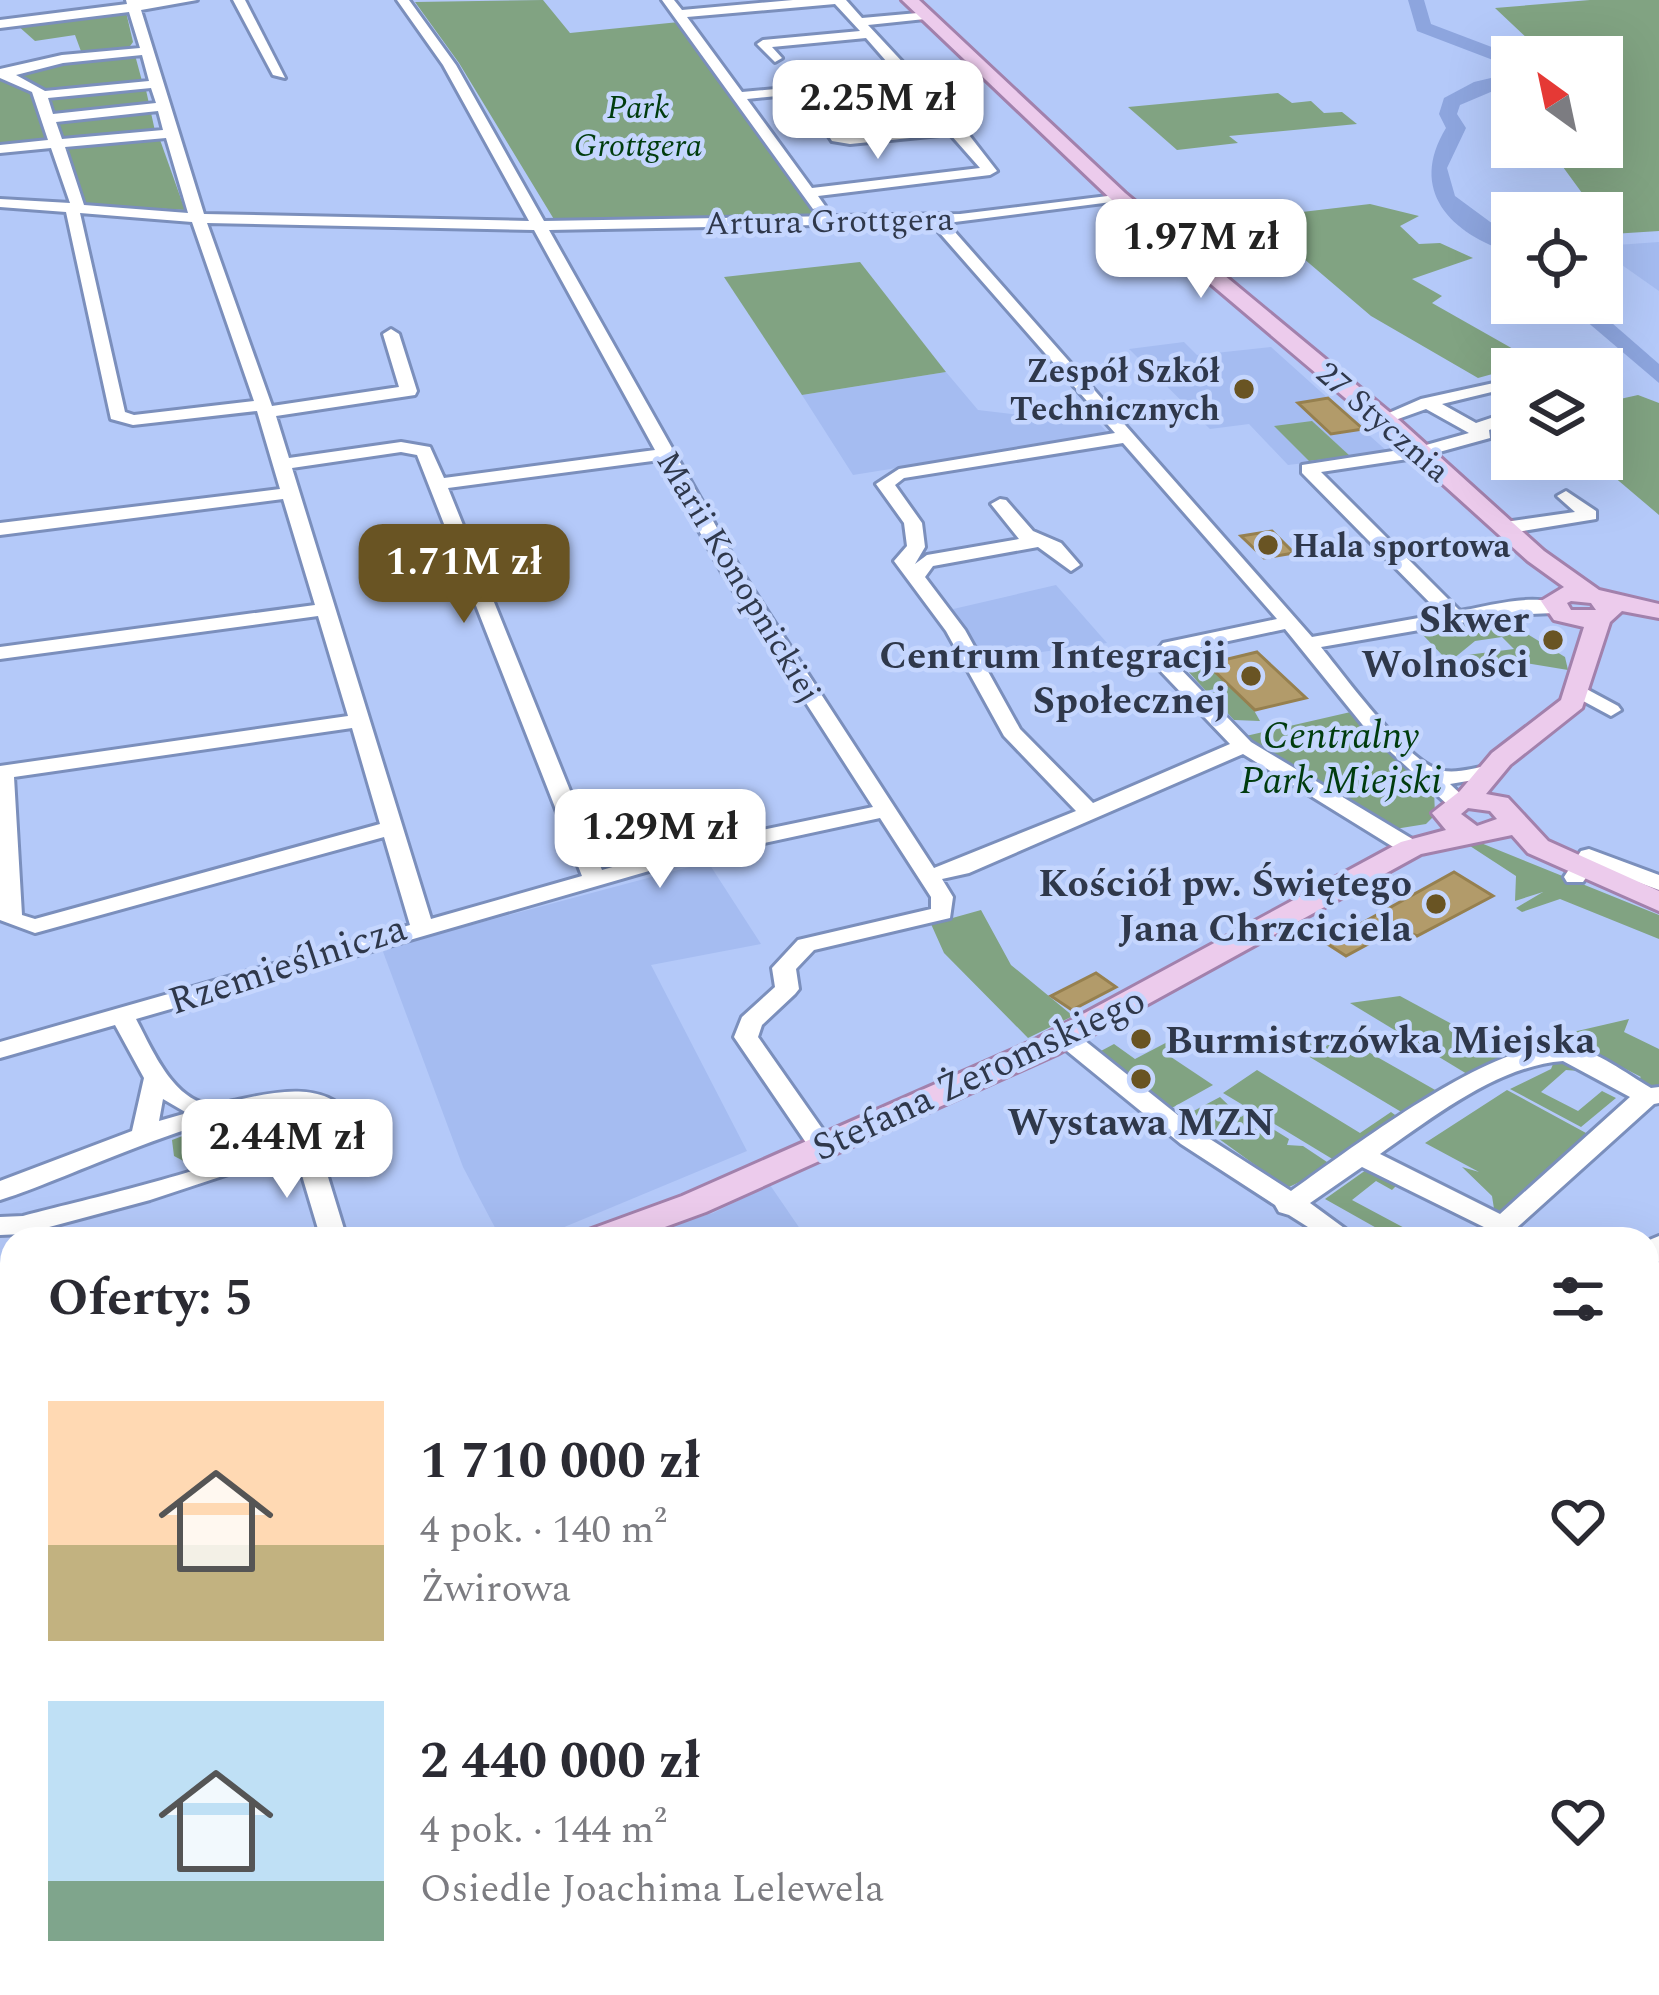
<!DOCTYPE html>
<html lang="pl">
<meta charset="utf-8">
<style>
body{margin:0;font-family:Spectral,serif;background:#f2f2f3;color:#2b2b33;height:100vh;display:flex;flex-direction:column;font-size:45px;white-space:nowrap}
*{box-sizing:border-box;margin:0}
p{font-size:39px;color:#7c7c81}
.icon{flex:none;width:66px;height:66px;fill:none;stroke:currentColor;stroke-width:2;stroke-linecap:round;stroke-linejoin:round}
.map{position:relative;flex:1;overflow:hidden}
.sheet{position:absolute;left:0px;top:1227px;width:1659px;height:768px;display:flex;flex-direction:column;background:#fff;border-radius:36px 36px 0 0;box-shadow:0 12px 48px #0002}
.sheet>*{flex:none}
.needle{width:78px;rotate:327deg}
.tools{position:absolute;left:1491px;top:36px;display:grid;gap:24px}
.tools a{display:grid;place-items:center;width:132px;height:132px;border-radius:0px;background:#fff;box-shadow:0 12px 48px #0002;font-size:60px}
.price{position:absolute;translate:-50% -102px;padding:0 27px;border-radius:24px;background:#fff;color:#222;font-size:39px;line-height:78px;filter:drop-shadow(0 3px 6px #0008)}
.price::after{content:'';position:absolute;left:50%;top:72px;width:36px;height:27px;margin-left:-18px;background:inherit;clip-path:polygon(0 0,100% 0,50% 100%)}
.price.selected{background:#695423;color:#fff}
ul{padding:0;list-style:none}
li{display:flex;align-items:center;gap:36px;height:300px;padding:0 48px}
li span{display:grid;place-items:center;flex:none;width:336px;height:240px;border-radius:0px;color:#555}
li>.icon{margin-inline-start:auto}
span .icon{width:144px;height:144px;fill:#fffc;stroke-width:1}
li b{font-size:51px}
h2{display:flex;justify-content:space-between;align-items:center;height:144px;padding:0 48px;font-size:51px}
.map>svg:first-child{display:block}
.built{fill:#a5bcf1}
.green{fill:#81a382}
.lines{fill:none;stroke-linecap:round;stroke-linejoin:round}
.river{fill:#8da5de;fill-rule:evenodd}
.building{fill:#b29b6a;stroke:#96804f;stroke-width:3}
.minor-casing{stroke:#7b8fbc;stroke-width:6}
.major-casing{stroke:#a281ac;stroke-width:6}
.minor{fill:#fff;fill-rule:evenodd}
.major{fill:#eccbec;fill-rule:evenodd}
.poi-dot{fill:#695423;stroke:#c5d6fe;stroke-width:4.5}
.labels{text-anchor:middle;stroke-width:9;stroke-linejoin:round;paint-order:stroke}
.far-park-label{font-size:33px;font-style:italic;fill:#003c0e;stroke:#c5d6fe}
.far-street-label{font-size:33px;fill:#2f384b;stroke:#c5d6fe}
.far-poi-label{font-size:33px;font-weight:bold;fill:#2f384b;stroke:#c5d6fe;text-anchor:end}
.poi-label{font-size:39px;font-weight:bold;fill:#2f384b;stroke:#c5d6fe;text-anchor:end}
.park-label{font-size:39px;font-style:italic;fill:#003c0e;stroke:#c5d6fe}
.street-label{font-size:39px;fill:#2f384b;stroke:#c5d6fe}
</style>
<div class="map">
<svg width="1659" height="1995" viewBox="0 0 1659 1995">
<rect width="100%" height="100%" fill="#b4c9f9"/>
<g class="built">
<polygon points="1659,242 1659,291 1602,251 1602,246"/>
<polygon points="1184,342 1197,355 1271,347 1389,453 1288,465 1249,424 1210,429 1129,349"/>
<polygon points="946,372 978,410 1029,416 1085,409 1109,434 853,475 802,395"/>
<polygon points="1056,585 1107,643 982,660 949,610"/>
<polygon points="708,862 761,944 651,965 747,1151 562,1228 528,1239 501,1239 463,1167 382,949"/>
<polygon points="770,1185 807,1239 629,1239 713,1213"/>
</g>
<g class="green">
<polygon points="543,0 570,33 679,22 819,219 555,221 459,63 415,2"/>
<polygon points="1590,0 1659,0 1659,231 1612,234 1563,167 1562,147 1602,147 1602,57 1547,57 1495,8"/>
<polygon points="126,12 133,42 128,49 82,54 75,35 35,41 17,25"/>
<polygon points="135,55 142,81 133,83 146,90 155,131 61,141 41,89 22,78 26,71 59,61"/>
<polygon points="0,79 35,92 54,141 0,147"/>
<polygon points="1278,93 1292,103 1311,101 1324,113 1342,112 1357,124 1229,136 1238,143 1177,150 1128,107"/>
<polygon points="159,137 185,210 82,204 66,143"/>
<polygon points="1370,204 1419,216 1400,226 1419,244 1440,243 1473,258 1412,279 1442,296 1432,303 1536,362 1478,378 1371,316 1276,235 1246,230 1226,212 1278,208 1285,214"/>
<polygon points="860,262 946,372 802,395 724,277"/>
<polygon points="1638,395 1659,403 1659,515 1593,459 1602,459 1602,403"/>
<polygon points="1312,421 1350,456 1309,461 1274,426"/>
<polygon points="1494,618 1516,618 1519,629 1565,657 1568,670 1514,661 1485,677 1465,661 1467,655 1514,649 1502,637 1475,641 1453,659 1444,657 1423,635"/>
<polygon points="1191,651 1239,684 1260,721 1234,720 1210,694 1231,685 1206,691 1176,658"/>
<polygon points="1355,711 1434,790 1435,815 1426,824 1395,829 1237,738"/>
<polygon points="1476,841 1659,915 1659,939 1560,899 1522,912 1516,908 1543,892 1515,901 1516,876 1470,846"/>
<polygon points="981,910 1011,965 1073,1016 1028,1038 944,953 931,924"/>
<polygon points="1400,996 1513,1057 1472,1077 1350,1003"/>
<polygon points="1629,1019 1624,1032 1659,1049 1659,1089 1633,1084 1641,1077 1560,1035"/>
<polygon points="1342,1037 1444,1095 1408,1116 1298,1050 1310,1043 1321,1049"/>
<polygon points="1175,1038 1186,1045 1168,1055 1213,1085 1170,1109 1099,1052 1114,1044 1135,1059"/>
<polygon points="1555,1059 1579,1071 1566,1070 1541,1092 1578,1111 1602,1091 1616,1098 1581,1127 1510,1089 1551,1069"/>
<polygon points="1257,1070 1360,1133 1391,1112 1402,1120 1334,1160 1223,1093"/>
<polygon points="1507,1090 1597,1139 1579,1145 1503,1209 1508,1213 1495,1215 1492,1196 1462,1167 1479,1172 1425,1143"/>
<polygon points="1220,1097 1241,1117 1247,1113 1289,1139 1287,1145 1303,1146 1333,1166 1287,1188 1186,1115"/>
<polygon points="214,1124 262,1144 191,1165 174,1156 172,1140"/>
<polygon points="1366,1170 1396,1186 1392,1190 1376,1181 1352,1200 1425,1239 1396,1239 1325,1199"/>
<polygon points="118,1983 371,1983 375,1995 123,1995"/>
</g>
<g class="lines">
<g class="river">
<polygon points="1408,0 1424,0 1431,24 1518,57 1512,57 1512,66 1506,65 1417,31"/>
<path d="M1512,73V83L1460,105L1457,114L1466,128L1447,168L1455,196L1512,238V253C1450,234 1408,190 1446,128L1439,114L1444,98L1474,82Z"/>
<polygon points="1565,303 1589,303 1659,364 1659,383"/>
</g>
</g>
<g class="building">
<polygon points="1328,398 1363,429 1331,434 1298,403"/>
<polygon points="1272,531 1294,553 1264,558 1241,536"/>
<polygon points="1257,652 1306,698 1255,710 1207,664"/>
<polygon points="1454,872 1493,896 1417,936 1398,928 1346,956 1326,943"/>
<polygon points="1096,973 1116,987 1072,1010 1051,996"/>
</g>
<g class="lines">
<defs>
<g id="minor">
<path d="M126,0H197L141,10L204,214L529,221L443,65L397,0H409L456,65L544,221L960,214L1124,194V200L1119,201L947,223L1312,637L1441,614L1302,473V465L1419,447L1469,433L1426,409L1384,424L1375,419L1421,399L1512,379V391L1504,389L1442,404L1476,423L1512,411V422L1489,430L1490,438L1421,457L1321,472L1460,611C1489,606 1539,591 1564,607L1554,613L1506,615L1321,647C1345,677 1401,753 1434,768C1451,776 1473,768 1491,765L1502,771L1491,777L1450,784L1468,801L1457,808L1449,806L1366,729L1285,629L1177,652L1171,659L1251,742L1419,843L1422,848L1419,853H1403L1243,754L969,873L942,879L953,897L950,918L814,950L796,969L799,989L795,994L762,1025L758,1037L835,1147L822,1156L813,1153L734,1037L742,1017L775,987L772,968L798,940L931,909V897L880,818L694,858L136,1019C152,1049 174,1104 215,1105C221,1106 227,1102 233,1101C270,1093 321,1080 348,1113L330,1134L317,1141L347,1239H321L295,1152L150,1200L23,1234L0,1235V1217L23,1216C86,1199 279,1157 319,1115C262,1081 64,1182 0,1200V1181L132,1131L144,1078L115,1025L0,1058V1042L410,925L384,837L35,933L0,920V766L348,716L318,616L0,659V647L315,605L283,499L0,535V523L280,489L257,411L133,425L111,419L66,212L0,207V199L70,203L51,148L0,153V145L48,140L32,92L0,78V69L62,55L140,48L129,12L0,28V20L127,4ZM142,55L149,81L45,91L16,75L63,63ZM151,88L156,103L53,114L48,98ZM158,111L163,130L62,139L56,122ZM166,138L188,213L84,205L65,147ZM80,213L192,222L254,401L134,415L125,412ZM207,223L534,230L655,450L444,478L430,447L401,442L289,458L276,416L415,395L417,391L399,334L391,329L383,334L399,387L272,406ZM931,223L1115,433L899,469L876,484L904,523L907,546L894,561L946,631L1004,736L1076,811L934,868L743,574L549,230ZM1123,443L1277,619L1163,643L1150,660L1230,744L1093,803L1020,729L965,630L925,577L933,566L1038,547L1071,571L1080,565L1061,543L1033,531L1006,500L1000,499L991,504L1019,539L927,555L915,564L925,547L922,523L895,485L904,478ZM401,452L417,455L582,876L431,919L292,468ZM660,460L723,574L873,807L690,845L602,870L448,488ZM352,728L380,824L35,919L22,915L14,777ZM163,1099L187,1113L159,1121Z"/>
<polygon points="233,0 245,0 285,78 273,75"/>
<path d="M662,0H674L682,10L793,0H846L862,18L929,12V18L925,19L868,25L962,126L997,171L990,175L818,196L825,206L813,209ZM835,4L860,31L763,40L757,44L775,62L782,58L772,47L866,38L943,126L850,136L842,135L833,121H823L821,124L832,141L850,144L950,134L980,168L812,188L747,99L857,88L864,84L862,81L742,92L687,17Z"/>
<polygon points="1566,491 1596,511 1596,519 1505,534 1496,528 1505,522 1575,512 1557,496"/>
<polygon points="1579,685 1618,706 1621,710 1611,716 1572,695 1569,691"/>
<polygon points="1589,849 1659,875 1659,890 1594,866 1583,882 1567,882 1564,877 1581,851"/>
<path d="M1065,1029L1074,1032L1199,1132L1291,1191C1348,1151 1499,1034 1568,1046C1598,1051 1625,1073 1651,1088L1659,1087V1103L1654,1104L1512,1232H1494L1362,1167L1310,1203L1359,1239H1327L1289,1215L1279,1212L1275,1205L1181,1144L1056,1042L1053,1037ZM1563,1061L1630,1097L1500,1214L1380,1154C1432,1118 1497,1066 1563,1061Z"/>
<polygon points="1659,1236 1659,1261 1647,1266 1647,1241"/>
<polygon points="1647,1379 1659,1383 1659,1406 1647,1401"/>
<polygon points="12,1747 12,1775 0,1776 0,1748"/>
<polygon points="1659,1918 1659,1950 1647,1955 1647,1923"/>
<polygon points="405,1983 441,1983 446,1995 410,1995"/>
<polygon points="852,1983 889,1983 895,1995 858,1995"/>
<polygon points="1109,1983 1166,1983 1159,1995 1103,1995"/>
<polygon points="1510,1983 1568,1983 1561,1995 1503,1995"/>
<polygon points="1591,1983 1633,1983 1639,1995 1597,1995"/>
</g>
<g id="major">
<path d="M902,0H919L1125,193L1399,420L1544,551L1599,590L1659,604V618L1622,611L1610,622L1582,708L1510,765L1486,794L1508,798L1548,841L1659,891V911L1528,853L1512,835L1421,854L1057,1054L706,1212L632,1239H581L586,1231L682,1196L1035,1040L1401,842L1446,830L1432,813L1460,791L1492,753L1561,700L1584,627L1554,620L1541,601L1564,587L1528,561L1383,430L1113,201ZM1571,601L1591,603L1596,610H1571L1567,603ZM1468,808L1490,811L1497,819L1477,826L1461,814Z"/>
<polygon points="12,1410 12,1437 0,1440 0,1413"/>
</g>
</defs>
<use href="#minor" class="minor-casing"/>
<use href="#major" class="major-casing"/>
<use href="#minor" class="minor"/>
<use href="#major" class="major"/>
</g>
<g class="poi-dot">
<circle cx="1244" cy="389" r="12"/>
<circle cx="1268" cy="545" r="12"/>
<circle cx="1553" cy="640" r="12"/>
<circle cx="1251" cy="676" r="12"/>
<circle cx="1436" cy="904" r="12"/>
<circle cx="1141" cy="1039" r="12"/>
<circle cx="1141" cy="1079" r="12"/>
</g>
<g class="labels">
<g class="far-park-label">
<text x="638" y="118">Park<tspan x="638" dy="38">Grottgera</tspan></text>
</g>
<g class="far-street-label">
<text transform="translate(829 220) rotate(-1)" y="12">Artura Grottgera</text>
<text transform="translate(1384 421) rotate(41)" y="12">27 Stycznia</text>
<text transform="translate(740 576) rotate(59)" y="12">Marii Konopnickiej</text>
</g>
<g class="far-poi-label">
<text x="1220" y="382">Zespół Szkół<tspan x="1220" dy="38">Technicznych</tspan></text>
<text x="1292" y="557" text-anchor="start">Hala sportowa</text>
</g>
<g class="poi-label">
<text x="1529" y="632">Skwer<tspan x="1529" dy="45">Wolności</tspan></text>
<text x="1227" y="668">Centrum Integracji<tspan x="1227" dy="45">Społecznej</tspan></text>
<text x="1412" y="896">Kościół pw. Świętego<tspan x="1412" dy="45">Jana Chrzciciela</tspan></text>
<text x="1165" y="1053" text-anchor="start">Burmistrzówka Miejska</text>
<text x="1141" y="1135" text-anchor="middle">Wystawa MZN</text>
</g>
<g class="park-label">
<text x="1341" y="748">Centralny<tspan x="1341" dy="45">Park Miejski</tspan></text>
</g>
<g class="street-label">
<text transform="translate(287 963) rotate(-18)" y="14">Rzemieślnicza</text>
<text transform="translate(978 1072) rotate(-25)" y="14">Stefana Żeromskiego</text>
</g>
</g>
</svg>
<div class="tools">
<a><svg class="needle" viewBox="-14 -14 28 28"><path d="M0-13l5 13h-10z" fill="#e53935"/><path d="M0 13l5-13h-10z" fill="#7c7c81"/></svg></a>
<a><svg class="icon" aria-label="locate" viewBox="0 0 24 24"><circle cx="12" cy="12" r="6"/><path d="M12 2v4M12 18v4M2 12h4M18 12h4"/></svg></a>
<a><svg class="icon" aria-label="layers" viewBox="0 0 24 24"><path d="M12 4l9 5-9 5-9-5zM3 14l9 5 9-5"/></svg></a>
</div>
<b class="price" style="left:878px;top:162px">2.25M zł</b>
<b class="price" style="left:1201px;top:301px">1.97M zł</b>
<b class="price selected" style="left:464px;top:626px">1.71M zł</b>
<b class="price" style="left:660px;top:891px">1.29M zł</b>
<b class="price" style="left:287px;top:1201px">2.44M zł</b>
<section class="sheet">
<h2>Oferty: 5<svg class="icon" aria-label="filters" viewBox="0 0 24 24"><path d="M4 7h16M4 17h16"/><circle cx="9" cy="7" r="2"/><circle cx="15" cy="17" r="2"/></svg></h2>
<ul>
<li><span style="background:linear-gradient(#ffd9b3 60%,#c2b280 0)"><svg class="icon" aria-label="home" viewBox="0 0 24 24"><path d="M3 11l9-7 9 7M6 9v11h12V9"/></svg></span><div><b>1 710 000 zł</b><p>4 pok. · 140 m²</p><p>Żwirowa</p></div><svg class="icon" aria-label="heart" viewBox="0 0 24 24"><path d="M12 20l-8-8c-3-5 5-10 8-4 3-6 11-1 8 4z"/></svg></li>
<li><span style="background:linear-gradient(#bfe0f5 75%,#7fa58c 0)"><svg class="icon" aria-label="home" viewBox="0 0 24 24"><path d="M3 11l9-7 9 7M6 9v11h12V9"/></svg></span><div><b>2 440 000 zł</b><p>4 pok. · 144 m²</p><p>Osiedle Joachima Lelewela</p></div><svg class="icon" aria-label="heart" viewBox="0 0 24 24"><path d="M12 20l-8-8c-3-5 5-10 8-4 3-6 11-1 8 4z"/></svg></li>
</ul>
</section>
</div>
